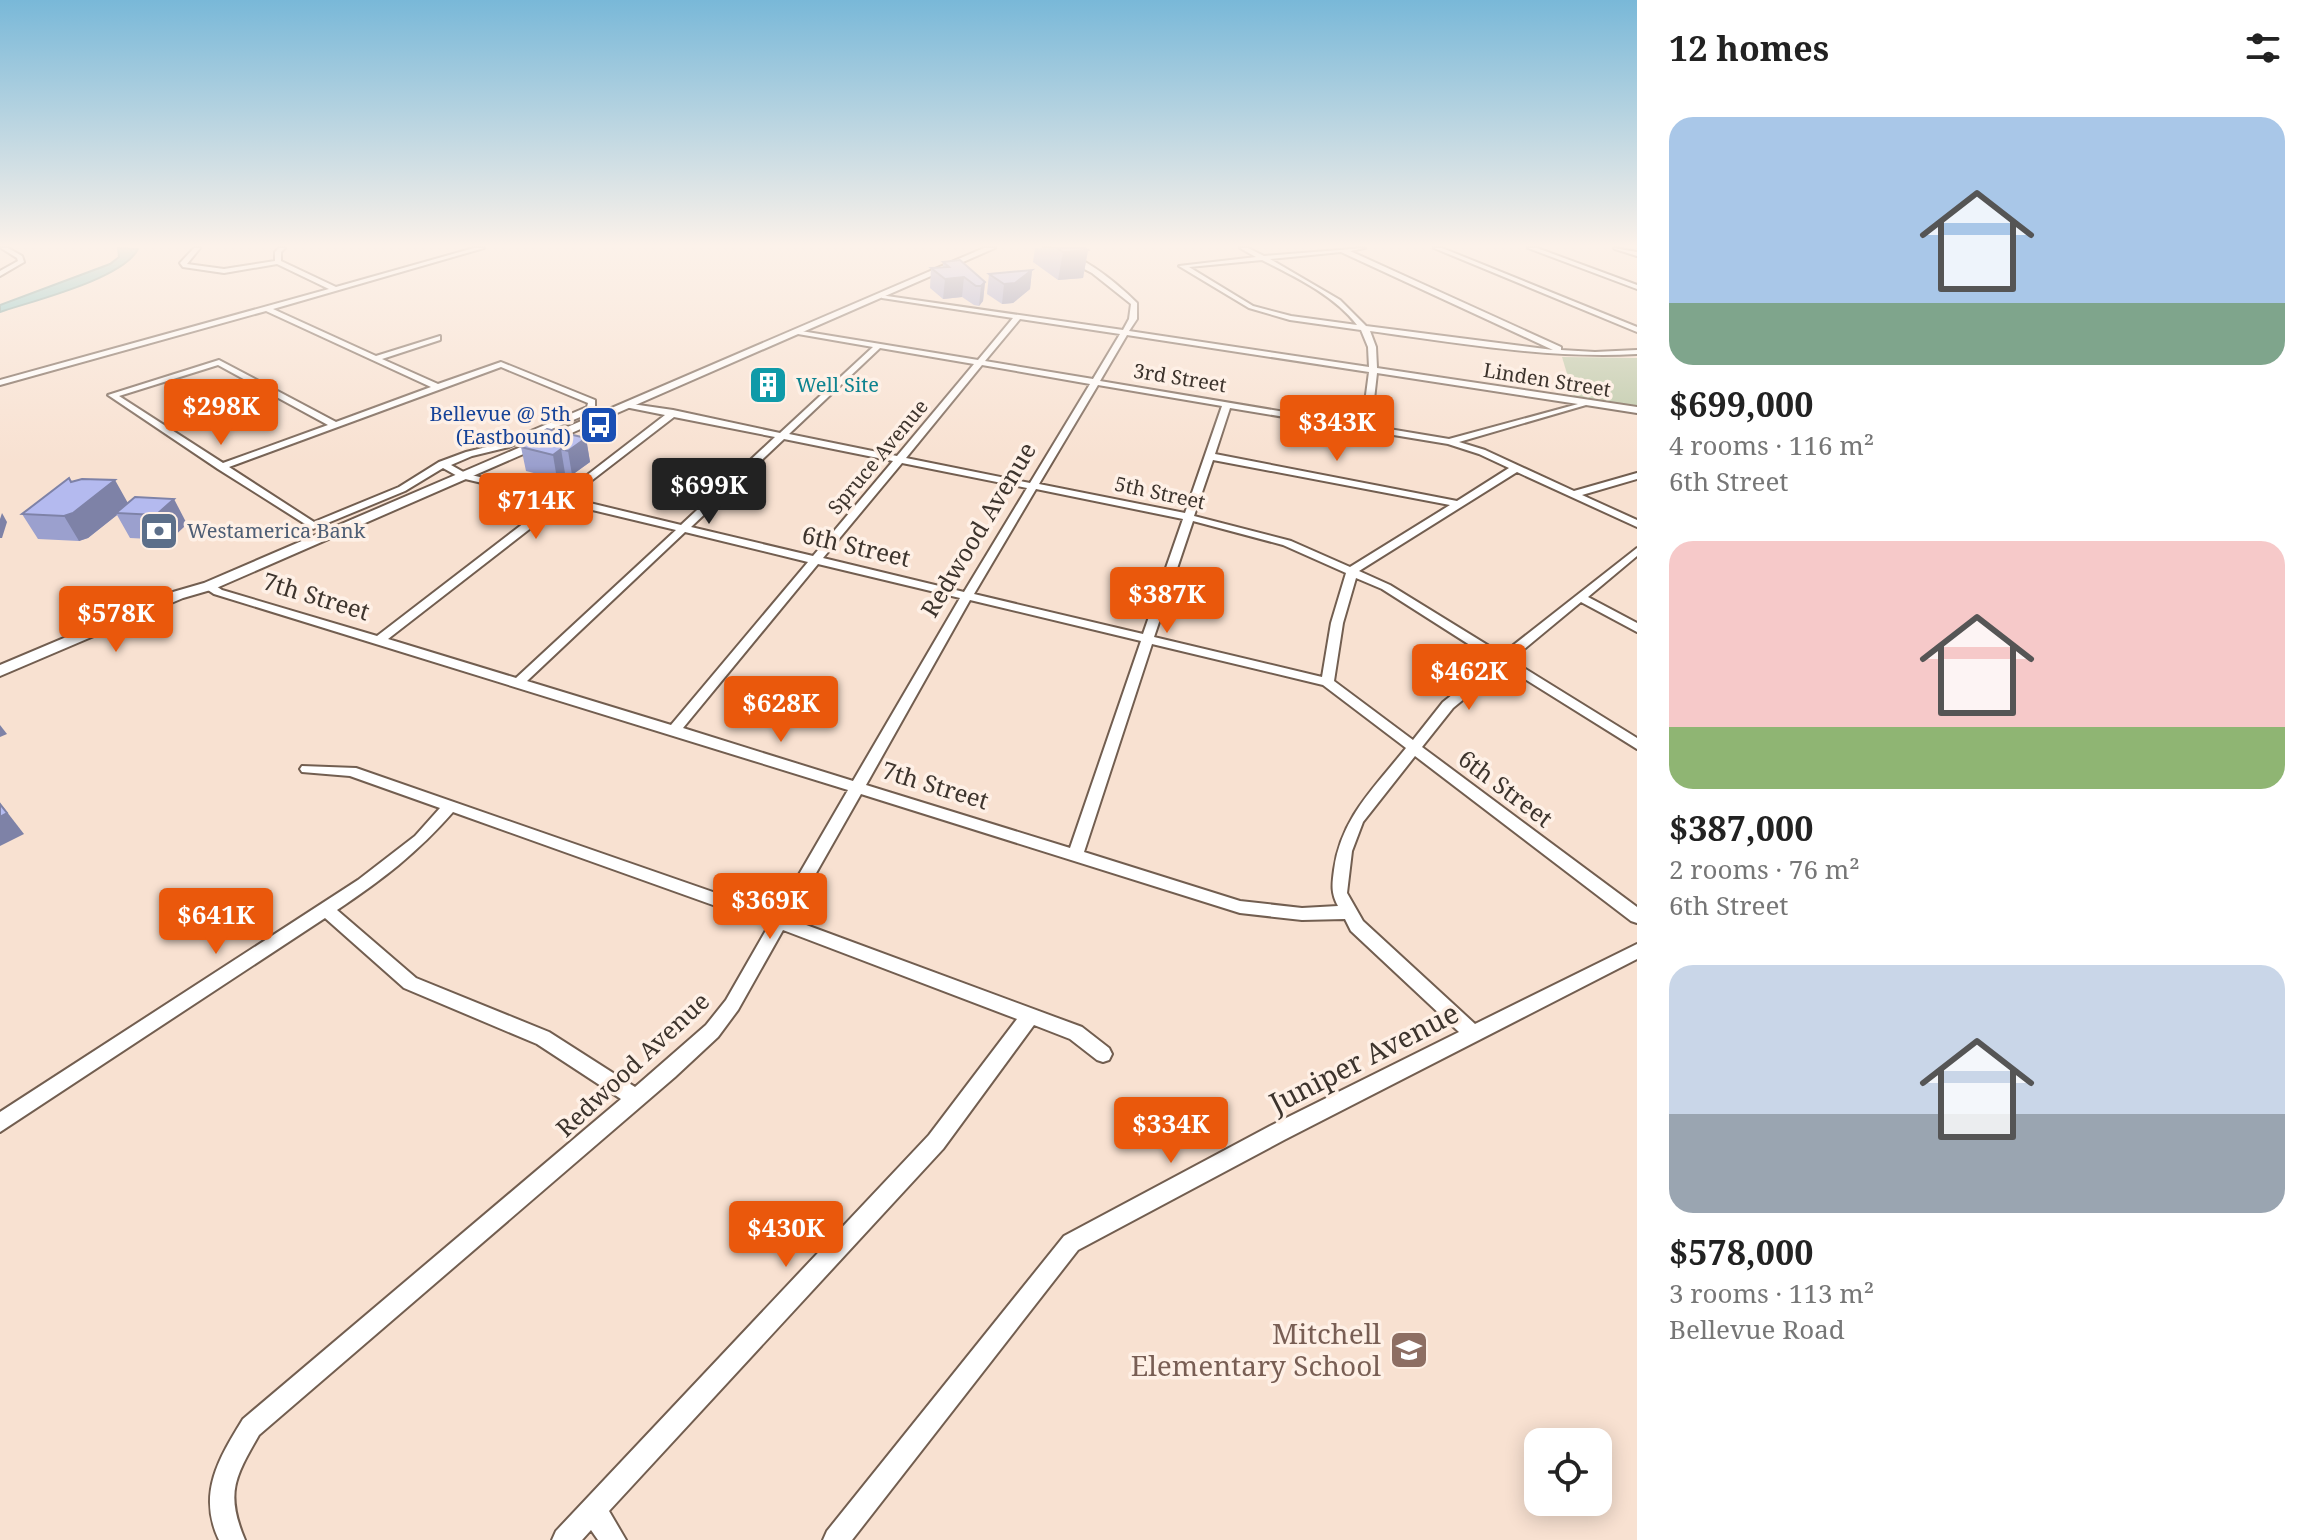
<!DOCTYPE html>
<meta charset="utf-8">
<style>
body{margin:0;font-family:"Noto Serif",serif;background:#f6f6f6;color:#222;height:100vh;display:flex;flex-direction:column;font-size:30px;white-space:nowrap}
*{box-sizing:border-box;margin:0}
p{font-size:26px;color:#767676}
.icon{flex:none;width:44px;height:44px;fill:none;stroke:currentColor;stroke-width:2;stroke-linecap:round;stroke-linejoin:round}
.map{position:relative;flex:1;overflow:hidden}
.side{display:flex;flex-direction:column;background:#fff;width:680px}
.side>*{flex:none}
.fabs{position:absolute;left:1524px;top:1428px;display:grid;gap:16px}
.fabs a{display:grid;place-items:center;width:88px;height:88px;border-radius:16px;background:#fff;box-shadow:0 4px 20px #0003;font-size:40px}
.price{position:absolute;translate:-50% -68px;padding:0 18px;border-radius:8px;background:#ea580c;color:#fff;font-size:26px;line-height:52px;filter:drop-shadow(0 2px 4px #0008)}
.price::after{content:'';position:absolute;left:50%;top:48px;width:24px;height:18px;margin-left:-12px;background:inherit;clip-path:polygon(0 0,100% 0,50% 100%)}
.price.selected{background:#222;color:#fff}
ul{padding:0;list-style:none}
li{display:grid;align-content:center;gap:16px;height:424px;padding:0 32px}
li span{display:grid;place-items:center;height:248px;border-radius:24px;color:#555}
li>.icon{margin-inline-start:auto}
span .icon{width:144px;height:144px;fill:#fffc;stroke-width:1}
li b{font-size:34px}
h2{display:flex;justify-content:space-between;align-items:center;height:96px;padding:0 32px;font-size:34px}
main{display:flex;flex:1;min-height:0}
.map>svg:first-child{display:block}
.green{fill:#bac7a6}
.water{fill:#72bec0;stroke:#629594;stroke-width:2}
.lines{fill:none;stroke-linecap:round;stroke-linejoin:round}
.minor-casing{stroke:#725e50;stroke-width:4}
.major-casing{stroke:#725e50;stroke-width:4}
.minor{fill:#fff;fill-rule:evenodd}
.major{fill:#fff;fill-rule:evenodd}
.wall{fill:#9ba0ce}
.shaded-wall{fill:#7e82a7}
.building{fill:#b4baef;stroke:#7e82a7;stroke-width:2}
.labels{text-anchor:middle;stroke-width:7;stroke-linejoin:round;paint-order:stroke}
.far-street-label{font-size:20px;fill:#3d342d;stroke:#fef0e6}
.far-culture-label{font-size:20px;fill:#0d838f;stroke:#fef0e6;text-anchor:start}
.far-transit-label{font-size:20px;fill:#164399;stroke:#fef0e6;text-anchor:end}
.far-service-label{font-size:20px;fill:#4e5e75;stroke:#fef0e6;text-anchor:start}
.street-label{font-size:24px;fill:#3d342d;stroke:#fef0e6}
.near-street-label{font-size:28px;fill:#3d342d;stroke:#fef0e6}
.near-education-label{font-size:28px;fill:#785e54;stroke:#fef0e6;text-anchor:end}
</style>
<main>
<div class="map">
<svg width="1637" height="1540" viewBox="0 0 1637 1540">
<rect width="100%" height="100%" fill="#f8e1d1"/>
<polygon class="green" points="1562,357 1637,358 1637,407 1574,397"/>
<path class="water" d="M118,248L138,249C123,279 32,301 0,312V305L110,264L119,257Z"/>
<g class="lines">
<defs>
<g id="minor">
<polygon points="1,248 8,248 22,256 24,262 0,276 0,271 18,261 17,258"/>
<path d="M194,248H200L187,264L224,269L275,261V252L279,248H285L281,252V261L336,287L474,248H484L273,309L376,356L440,336V340L382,359L438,384L501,362L595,400V408L585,415L509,447L472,456L451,465L467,474L560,496L665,415L625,407V403L673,410L780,433L873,347L798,334L794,332L795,330L978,360L1013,318L882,298L880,295L1123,330L1129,319L1131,304L1092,273L1044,248C1075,248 1116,282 1137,303V319L1129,331L1369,367L1368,347L1361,330L1290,320L1249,308L1179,266L1256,257L1240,248H1248L1264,256L1365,248L1350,251L1561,347V350L1595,352L1637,350V354C1547,359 1459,343 1370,331L1376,347L1377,368L1637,407V413L1586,405L1459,442L1485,450L1574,491L1637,473V479L1582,495L1637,520V527L1517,472L1359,571L1390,585L1502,654L1637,548V556L1588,597L1637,623V632L1581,602L1511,660L1637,738V749L1504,666L1453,708L1422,747L1637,907V923L1631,921L1415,756L1363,822L1352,851L1347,893L1363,921L1475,1024L1637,944V959L1284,1140L1078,1250L852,1540H823L827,1531L1064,1236L1270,1126L1459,1032L1351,931L1345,919L1302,920L1240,913L861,794L790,919L1082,1027L1109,1048L1112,1054L1109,1060L1103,1062L1097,1060L1070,1039L1034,1025L943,1149L609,1511L626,1540H598L591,1530L582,1540H552L556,1531L929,1135L1017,1019L783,930L738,1010L718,1037L675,1077L259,1435C235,1477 225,1493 245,1540H219C197,1494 219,1458 243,1419L621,1099L537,1044L404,988L325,918L0,1132V1112L358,880L415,836L440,808L350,776L302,772L300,769L302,766L356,768L776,914L848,790L214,594L205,588V584H213L222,590L377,636L554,500L461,478L443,468L405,491L313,529L218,469L108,395L219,360L336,422L431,387L266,311L0,385V380L329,289L277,264L224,273L183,267L180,263ZM1341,252L1553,350L1366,326L1340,300L1270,259ZM1262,260C1295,277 1334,295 1357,325L1291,316L1253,306L1189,267ZM1020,319L1120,334L1093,379L985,361ZM1127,335L1369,372L1362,425L1100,381ZM880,348L974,364L897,456L789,434ZM218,365L328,425L223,463L119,396ZM982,365L1090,384L1030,483L906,458ZM501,367L588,403L587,407L503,443L466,452L439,462L399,487L314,522L229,467ZM1377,373L1578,404L1449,439L1371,426ZM1098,385L1222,406L1185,513L1039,484ZM1230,408L1448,444L1479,454L1509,468L1457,501L1215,454ZM674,417L775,437L681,525L569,498ZM784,439L893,461L813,556L691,527ZM1213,460L1450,505L1350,567L1291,541L1194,516ZM902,463L1027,488L964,592L823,558ZM1036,489L1183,519L1143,634L974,594ZM563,503L676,530L516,678L388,639ZM1193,521L1283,545L1346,573L1331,623L1322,677L1154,637ZM685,532L808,562L671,725L527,681ZM818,564L960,598L853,781L683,728ZM1356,578L1382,589L1495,661L1443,702L1413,740L1334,681L1343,623ZM970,600L1141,641L1070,848L866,785ZM1152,644L1323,685L1406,748C1374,788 1341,818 1334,870C1332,885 1331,893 1338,906L1302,908L1240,901L1084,852ZM453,812L769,925L726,1000L706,1025L635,1087L549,1032L416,978L337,910C382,880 417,853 453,812Z"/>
<polygon points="1434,248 1442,248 1637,327 1637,332"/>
<polygon points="1528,248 1537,248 1637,285 1637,289"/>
<polygon points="1614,248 1637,252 1637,256 1615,249"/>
</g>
<polygon id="major" points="984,248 995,248 214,589 183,598 0,676 0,665 173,592 204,583"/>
</defs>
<use href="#minor" class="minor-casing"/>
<use href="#major" class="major-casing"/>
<use href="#minor" class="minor"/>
<use href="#major" class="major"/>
</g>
<g class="wall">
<polygon points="1035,248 1085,248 1088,250 1083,278 1058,280 1033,262"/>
<polygon points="943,262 985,282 983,301 979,306 974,305 962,297 943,299 930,288 931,268 943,267"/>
<polygon points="1032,270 1030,289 1013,303 1002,304 987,294 989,274"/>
<polygon points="586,438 590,462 572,475 565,473 557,479 526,471 521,447"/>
<polygon points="71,482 128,503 187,524 170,540 130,538 117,515 88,538 79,541 38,539 22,514"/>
</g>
<g class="shaded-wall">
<polygon points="1088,250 1083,278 1058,280 1063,252"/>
<polygon points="1032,270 1030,289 1013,303 1002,304 1004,284"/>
<polygon points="964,277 962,297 943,299 945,279"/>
<polygon points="985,282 983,301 979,306 981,286"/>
<polygon points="586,438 590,462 572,475 568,451"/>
<polygon points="561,449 565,473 557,479 553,455"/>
<polygon points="115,480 129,505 116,513 117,515 88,538 79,541 64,516"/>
<polygon points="174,499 187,524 170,540 156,515"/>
<polygon points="2,513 7,522 2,538 0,538 0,519"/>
<polygon points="0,725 7,734 0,737"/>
<polygon points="0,803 24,834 0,846"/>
</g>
<g class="building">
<polygon points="1057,248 1085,248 1088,250 1063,252"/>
<polygon points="960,260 985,282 981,286 976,286 964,277 945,279 931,268 949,267 943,262"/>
<polygon points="1032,270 1015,283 1004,284 989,274"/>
<polygon points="547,429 586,438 568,451 561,449 553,455 521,447"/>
<polygon points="69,478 71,482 82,479 115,480 73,513 64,516 22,514"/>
<polygon points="135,497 174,499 156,515 116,513"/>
<polygon points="0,804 7,813 0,817"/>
</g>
<linearGradient id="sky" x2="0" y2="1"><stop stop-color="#79b8d8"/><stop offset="0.53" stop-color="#fcf2ea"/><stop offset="1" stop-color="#fcf2ea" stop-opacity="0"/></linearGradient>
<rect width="1637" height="464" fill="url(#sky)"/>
<defs>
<symbol id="building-square" viewBox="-11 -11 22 22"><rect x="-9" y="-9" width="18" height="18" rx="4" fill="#0f9aa8" stroke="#fef0e6"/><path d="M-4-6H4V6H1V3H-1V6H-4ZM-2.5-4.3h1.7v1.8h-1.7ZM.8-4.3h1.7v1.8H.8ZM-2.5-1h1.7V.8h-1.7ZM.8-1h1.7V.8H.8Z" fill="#fff"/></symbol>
<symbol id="bus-square" viewBox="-11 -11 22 22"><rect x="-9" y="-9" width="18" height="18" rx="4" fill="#1a4fb4" stroke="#fef0e6"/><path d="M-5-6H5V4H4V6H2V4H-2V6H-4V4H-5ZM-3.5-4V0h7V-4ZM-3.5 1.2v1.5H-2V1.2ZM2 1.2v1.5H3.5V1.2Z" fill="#fff"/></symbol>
<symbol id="bank-square" viewBox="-11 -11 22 22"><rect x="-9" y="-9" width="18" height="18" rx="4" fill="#5c6f8a" stroke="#fef0e6"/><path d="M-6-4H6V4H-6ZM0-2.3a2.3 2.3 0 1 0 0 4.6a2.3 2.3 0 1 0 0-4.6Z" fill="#fff"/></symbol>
<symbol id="school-square" viewBox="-11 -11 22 22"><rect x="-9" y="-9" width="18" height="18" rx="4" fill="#8d6e63" stroke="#fef0e6"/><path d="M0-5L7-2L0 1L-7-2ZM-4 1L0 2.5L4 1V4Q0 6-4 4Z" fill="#fff"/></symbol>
</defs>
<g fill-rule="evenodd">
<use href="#building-square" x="746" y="363" width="44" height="44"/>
<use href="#bus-square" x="577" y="403" width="44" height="44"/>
<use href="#bank-square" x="137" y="509" width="44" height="44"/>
<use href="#school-square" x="1387" y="1328" width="44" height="44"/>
</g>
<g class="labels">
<g class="far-street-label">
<text transform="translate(1180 378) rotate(9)" y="7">3rd Street</text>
<text transform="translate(1547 380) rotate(9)" y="7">Linden Street</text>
<text transform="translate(878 457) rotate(-50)" y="7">Spruce Avenue</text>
<text transform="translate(1160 493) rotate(12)" y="7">5th Street</text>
</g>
<g class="far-culture-label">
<text x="796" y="392">Well Site</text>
</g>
<g class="far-transit-label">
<text x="571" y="421">Bellevue @ 5th<tspan x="571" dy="23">(Eastbound)</tspan></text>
</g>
<g class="far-service-label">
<text x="187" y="538">Westamerica Bank</text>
</g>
<g class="street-label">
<text transform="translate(979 530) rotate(-59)" y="8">Redwood Avenue</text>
<text transform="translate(856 547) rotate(13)" y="8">6th Street</text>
<text transform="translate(316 597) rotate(17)" y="8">7th Street</text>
<text transform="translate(935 786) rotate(17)" y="8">7th Street</text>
<text transform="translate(1505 789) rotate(37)" y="8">6th Street</text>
<text transform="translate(633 1065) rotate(-43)" y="8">Redwood Avenue</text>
</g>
<g class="near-street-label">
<text transform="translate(1364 1058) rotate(-27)" y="10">Juniper Avenue</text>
</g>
<g class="near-education-label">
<text x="1381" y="1344">Mitchell<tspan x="1381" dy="32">Elementary School</tspan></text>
</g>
</g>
</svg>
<div class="fabs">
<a><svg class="icon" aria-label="locate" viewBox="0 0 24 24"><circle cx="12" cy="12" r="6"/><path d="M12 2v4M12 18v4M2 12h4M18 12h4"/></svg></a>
</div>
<b class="price" style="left:221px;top:447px">$298K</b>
<b class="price" style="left:1337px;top:463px">$343K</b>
<b class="price selected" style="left:709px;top:526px">$699K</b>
<b class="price" style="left:536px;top:541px">$714K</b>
<b class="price" style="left:1167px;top:635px">$387K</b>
<b class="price" style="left:116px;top:654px">$578K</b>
<b class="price" style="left:1469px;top:712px">$462K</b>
<b class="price" style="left:781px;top:744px">$628K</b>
<b class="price" style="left:770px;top:941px">$369K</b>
<b class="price" style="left:216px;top:956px">$641K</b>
<b class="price" style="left:1171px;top:1165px">$334K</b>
<b class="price" style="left:786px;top:1269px">$430K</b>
</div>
<section class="side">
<h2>12 homes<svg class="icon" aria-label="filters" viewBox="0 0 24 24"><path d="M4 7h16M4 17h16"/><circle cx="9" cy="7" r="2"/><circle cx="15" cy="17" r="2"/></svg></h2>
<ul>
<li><span style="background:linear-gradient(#a9c7e8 75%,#7fa58c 0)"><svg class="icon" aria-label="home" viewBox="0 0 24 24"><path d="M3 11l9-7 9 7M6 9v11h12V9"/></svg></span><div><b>$699,000</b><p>4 rooms · 116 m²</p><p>6th Street</p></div></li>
<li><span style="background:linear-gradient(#f6c9c9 75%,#8fb573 0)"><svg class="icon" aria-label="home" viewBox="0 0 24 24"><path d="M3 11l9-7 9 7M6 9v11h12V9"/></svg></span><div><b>$387,000</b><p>2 rooms · 76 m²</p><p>6th Street</p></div></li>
<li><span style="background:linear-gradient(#c9d6e8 60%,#9aa5b1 0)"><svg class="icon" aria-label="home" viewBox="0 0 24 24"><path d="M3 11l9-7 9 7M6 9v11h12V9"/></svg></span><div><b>$578,000</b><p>3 rooms · 113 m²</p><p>Bellevue Road</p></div></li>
</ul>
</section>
</main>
